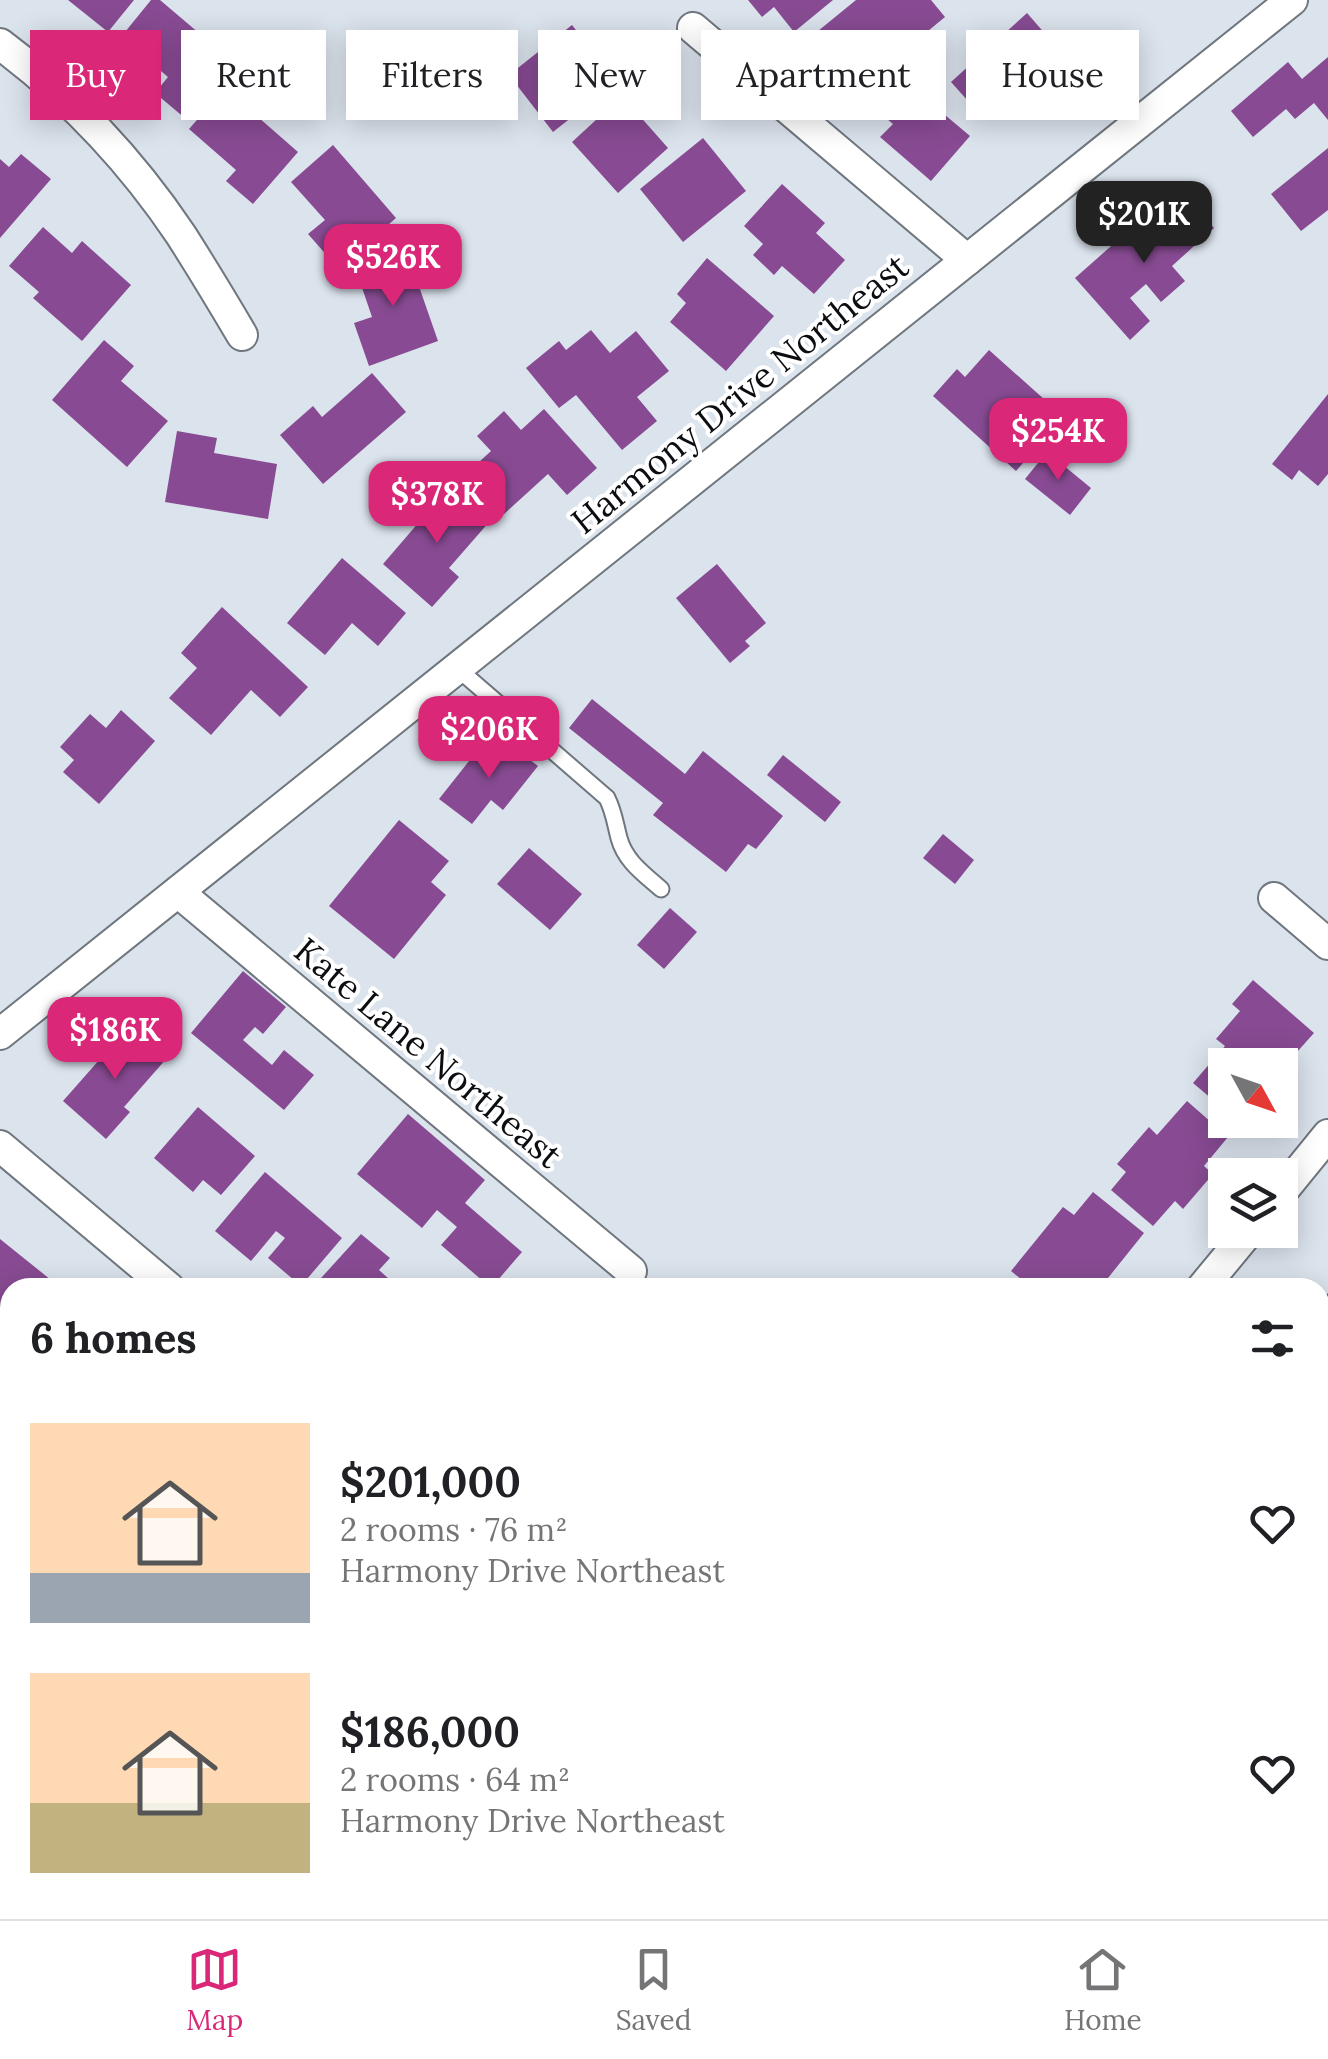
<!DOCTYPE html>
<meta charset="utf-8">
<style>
body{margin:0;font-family:Lora,serif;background:#f2f2f2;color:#202124;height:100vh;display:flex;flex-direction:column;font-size:38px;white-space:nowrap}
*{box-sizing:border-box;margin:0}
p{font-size:32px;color:#757577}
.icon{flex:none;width:55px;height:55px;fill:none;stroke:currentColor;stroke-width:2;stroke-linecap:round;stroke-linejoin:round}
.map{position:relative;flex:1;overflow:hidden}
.panel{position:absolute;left:0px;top:1278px;width:1330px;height:642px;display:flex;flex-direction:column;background:#fff;border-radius:30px 30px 0 0;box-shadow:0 5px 25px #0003}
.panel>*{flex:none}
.banner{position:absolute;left:30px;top:30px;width:1270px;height:90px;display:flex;gap:20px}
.needle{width:65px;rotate:130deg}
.fabs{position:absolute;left:1208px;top:1048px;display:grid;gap:20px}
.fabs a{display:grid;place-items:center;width:90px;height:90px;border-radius:0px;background:#fff;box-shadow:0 5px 25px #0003;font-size:50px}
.price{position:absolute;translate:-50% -85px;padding:0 22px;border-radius:20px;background:#db2777;color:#fff;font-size:32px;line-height:65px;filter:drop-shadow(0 2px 5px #0008)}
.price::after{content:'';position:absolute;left:50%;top:60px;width:30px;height:22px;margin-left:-15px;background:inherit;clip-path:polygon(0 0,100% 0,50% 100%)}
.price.current{background:#222;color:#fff}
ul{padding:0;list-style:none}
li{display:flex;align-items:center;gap:30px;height:250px;padding:0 30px}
li span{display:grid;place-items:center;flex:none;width:280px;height:200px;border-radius:0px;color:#555}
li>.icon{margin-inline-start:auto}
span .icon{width:120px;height:120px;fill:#fffc;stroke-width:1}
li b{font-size:42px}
h2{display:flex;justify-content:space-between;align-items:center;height:120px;padding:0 30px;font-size:42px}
.pill{padding:0 35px;border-radius:0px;background:#fff;box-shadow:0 5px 25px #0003;font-size:35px;line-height:90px}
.pill.current{background:#db2777;color:#fff}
.tab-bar{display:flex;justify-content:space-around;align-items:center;height:140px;border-top:2px solid #e0e0e0;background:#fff;font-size:28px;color:#757577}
.tab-bar a{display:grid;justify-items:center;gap:5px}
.tab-bar .current{color:#db2777}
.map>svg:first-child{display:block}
.green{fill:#ace4c0}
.building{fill:#884b93}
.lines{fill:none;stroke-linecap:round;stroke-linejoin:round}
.lane-casing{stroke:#6f767e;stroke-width:19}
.street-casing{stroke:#6f767e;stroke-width:34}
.lane{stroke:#fff;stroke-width:15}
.street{stroke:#fff;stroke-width:30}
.labels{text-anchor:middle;stroke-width:8;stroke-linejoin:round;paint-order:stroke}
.street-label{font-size:35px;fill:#0b0d10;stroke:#fff}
</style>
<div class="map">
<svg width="1328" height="1919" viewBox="0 0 1328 1919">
<rect width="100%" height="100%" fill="#dbe3ed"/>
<polygon class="green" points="1328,1463 1328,1919 953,1919 960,1910 1320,1910 1320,1473"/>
<g class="building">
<polygon points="68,0 134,0 108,32"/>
<polygon points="151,0 160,0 233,62 186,119 155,93 168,77 121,37"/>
<polygon points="748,0 833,0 794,32 774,7 762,17"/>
<polygon points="856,0 931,0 945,17 861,86 841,63 832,70 807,40"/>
<polygon points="1027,13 1061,52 985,120 951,82"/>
<polygon points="572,25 597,57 591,62 610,87 553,132 509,75"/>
<polygon points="1328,57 1328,120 1314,103 1295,119 1286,109 1253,137 1231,111 1288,62 1302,79"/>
<polygon points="894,72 970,136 931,181 880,137 893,124 868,103"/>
<polygon points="225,88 298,152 253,204 226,181 236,170 189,129"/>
<polygon points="622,96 668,148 618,193 572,142"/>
<polygon points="703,138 746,191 683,242 640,189"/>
<polygon points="333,145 396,218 338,268 308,234 325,220 291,182"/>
<polygon points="1328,148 1328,210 1301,231 1271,194"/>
<polygon points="21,154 51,179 0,238 0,159 9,167"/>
<polygon points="782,184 825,223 816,233 845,260 814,294 782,266 774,275 753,255 763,244 744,226"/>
<polygon points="1187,196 1214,228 1172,266 1185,281 1161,302 1146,284 1130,298 1150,321 1130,340 1075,278 1127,232 1136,242"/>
<polygon points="43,227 72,253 82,241 131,285 82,341 33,298 39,292 9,266"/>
<polygon points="406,249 438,341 369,366 354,323 372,317 355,267"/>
<polygon points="707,258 774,316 726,371 670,322 686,303 677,294"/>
<polygon points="591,330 610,353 636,331 669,371 637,397 657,421 622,450 576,395 559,408 526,368 559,341 566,350"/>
<polygon points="104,340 134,366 121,381 168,421 127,467 52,400"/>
<polygon points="989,350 1045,400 1026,422 1045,438 1016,471 933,396 957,369 965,377"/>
<polygon points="372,373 406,412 323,484 280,435 313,406 322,417"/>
<polygon points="1328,394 1328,474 1318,486 1299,470 1292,480 1272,464"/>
<polygon points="544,409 597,468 567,495 548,474 504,514 486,495 497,485 478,463 491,451 477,436 504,411 521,430"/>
<polygon points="177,431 217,438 214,453 277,464 268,519 165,502"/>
<polygon points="1047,452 1091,488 1070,515 1025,479"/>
<polygon points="450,486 490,521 449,568 459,577 432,607 383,564"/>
<polygon points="342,558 406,613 378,646 352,623 325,655 287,623"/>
<polygon points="717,564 766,623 745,641 750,646 730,663 676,598"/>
<polygon points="222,607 308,687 280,717 251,690 211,735 169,698 197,668 181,653"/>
<polygon points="592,699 685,774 703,751 783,816 756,849 748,844 726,872 653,815 663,803 569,728"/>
<polygon points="121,710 155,741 99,804 63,772 74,760 60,747 90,714 106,728"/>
<polygon points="500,737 538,766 503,810 491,800 472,824 439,799 473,756 481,762"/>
<polygon points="783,755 841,802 825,822 767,775"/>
<polygon points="399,820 449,861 431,882 446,895 394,959 329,906"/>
<polygon points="943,834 974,860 955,884 923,858"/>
<polygon points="529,848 582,894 550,930 497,884"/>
<polygon points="670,908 697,932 664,969 637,945"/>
<polygon points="243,971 286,1007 263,1034 255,1027 243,1040 272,1065 284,1050 314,1075 284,1110 191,1033"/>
<polygon points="1253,980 1314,1033 1280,1071 1280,1065 1225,1065 1225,1110 1193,1083 1225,1046 1216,1039 1240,1011 1232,1004"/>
<polygon points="130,1025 167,1058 124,1107 130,1112 106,1139 63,1101"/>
<polygon points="1187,1101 1228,1137 1204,1166 1213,1174 1183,1209 1175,1201 1153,1226 1111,1190 1126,1172 1117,1164 1149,1127 1157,1135"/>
<polygon points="198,1107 255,1156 221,1195 203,1180 193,1192 154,1158"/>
<polygon points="408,1114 485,1180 465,1203 522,1252 491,1288 441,1245 457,1227 437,1210 422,1228 357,1174"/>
<polygon points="265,1172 342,1238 301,1286 268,1258 285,1238 276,1231 251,1261 215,1231"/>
<polygon points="1093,1192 1144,1233 1100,1288 1032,1288 1011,1271 1063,1207 1074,1215"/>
<polygon points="361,1234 390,1258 379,1270 399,1288 312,1288"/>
<polygon points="0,1239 61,1288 10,1288 10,1321 0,1313"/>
<polygon points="1328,1293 1328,1366 1320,1359 1320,1302"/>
<polygon points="2,1460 10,1467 10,1535 0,1546 0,1463"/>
<polygon points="0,1777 10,1786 10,1862 0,1853"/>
<polygon points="67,1910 131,1910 123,1919 77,1919"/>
<polygon points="143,1910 145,1910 156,1919 135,1919"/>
<polygon points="499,1910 580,1910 572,1919 491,1919"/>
<polygon points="814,1910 880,1910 873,1919 806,1919"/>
</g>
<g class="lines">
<defs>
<path id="lane" d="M457,668L607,798C614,812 615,823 619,838C625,861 644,874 661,889"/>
<g id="street">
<polyline points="693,28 967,260"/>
<path d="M0,44C70,96 132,162 181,235C202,268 222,301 242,335"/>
<polyline points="178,892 631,1271"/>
<polyline points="1274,898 1328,944"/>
<polyline points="0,1034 1292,0"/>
<polyline points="0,1146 169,1288"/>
<polyline points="1280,1194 1328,1135"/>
<polyline points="1202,1288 1250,1230"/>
<polyline points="0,1665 10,1673"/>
<polyline points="291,1910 301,1919"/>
<polyline points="681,1919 688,1910"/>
</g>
</defs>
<use href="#lane" class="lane-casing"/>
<use href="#street" class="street-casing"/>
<use href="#lane" class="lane"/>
<use href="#street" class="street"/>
</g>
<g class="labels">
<g class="street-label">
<text transform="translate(740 394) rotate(-39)" y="12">Harmony Drive Northeast</text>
<text transform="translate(428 1053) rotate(40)" y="12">Kate Lane Northeast</text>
</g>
</g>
</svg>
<div class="fabs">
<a><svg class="needle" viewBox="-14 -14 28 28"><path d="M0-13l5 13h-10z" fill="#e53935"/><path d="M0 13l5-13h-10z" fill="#757577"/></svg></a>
<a><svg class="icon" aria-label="layers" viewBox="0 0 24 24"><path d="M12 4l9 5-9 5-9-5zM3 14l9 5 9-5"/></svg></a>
</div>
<b class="price current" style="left:1144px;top:266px">$201K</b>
<b class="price" style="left:393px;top:309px">$526K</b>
<b class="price" style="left:1058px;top:483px">$254K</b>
<b class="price" style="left:437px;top:546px">$378K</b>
<b class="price" style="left:489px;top:781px">$206K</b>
<b class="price" style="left:115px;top:1082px">$186K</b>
<div class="banner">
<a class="pill current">Buy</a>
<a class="pill">Rent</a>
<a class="pill">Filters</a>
<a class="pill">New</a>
<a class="pill">Apartment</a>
<a class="pill">House</a>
</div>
<section class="panel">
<h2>6 homes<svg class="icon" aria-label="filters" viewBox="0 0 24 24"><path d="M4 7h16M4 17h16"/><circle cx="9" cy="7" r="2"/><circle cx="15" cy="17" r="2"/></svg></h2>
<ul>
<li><span style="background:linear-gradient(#ffd9b3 75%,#9aa5b1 0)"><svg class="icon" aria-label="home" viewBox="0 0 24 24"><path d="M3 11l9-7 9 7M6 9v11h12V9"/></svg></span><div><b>$201,000</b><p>2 rooms · 76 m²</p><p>Harmony Drive Northeast</p></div><svg class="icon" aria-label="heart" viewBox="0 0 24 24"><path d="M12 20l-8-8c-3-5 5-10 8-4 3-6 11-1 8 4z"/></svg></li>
<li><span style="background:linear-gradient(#ffd9b3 65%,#c2b280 0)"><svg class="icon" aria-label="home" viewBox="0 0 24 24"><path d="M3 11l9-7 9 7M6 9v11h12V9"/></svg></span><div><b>$186,000</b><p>2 rooms · 64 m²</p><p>Harmony Drive Northeast</p></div><svg class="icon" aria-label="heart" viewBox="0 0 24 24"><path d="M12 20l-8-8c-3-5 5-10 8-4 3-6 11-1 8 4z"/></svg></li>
</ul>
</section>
</div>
<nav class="tab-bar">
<a class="current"><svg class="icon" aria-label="map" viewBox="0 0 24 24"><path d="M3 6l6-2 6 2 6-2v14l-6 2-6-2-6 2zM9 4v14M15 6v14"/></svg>Map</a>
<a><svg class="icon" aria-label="saved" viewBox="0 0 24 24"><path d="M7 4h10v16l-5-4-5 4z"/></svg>Saved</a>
<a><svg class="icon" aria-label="home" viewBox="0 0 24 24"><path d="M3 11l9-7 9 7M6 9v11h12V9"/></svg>Home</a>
</nav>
